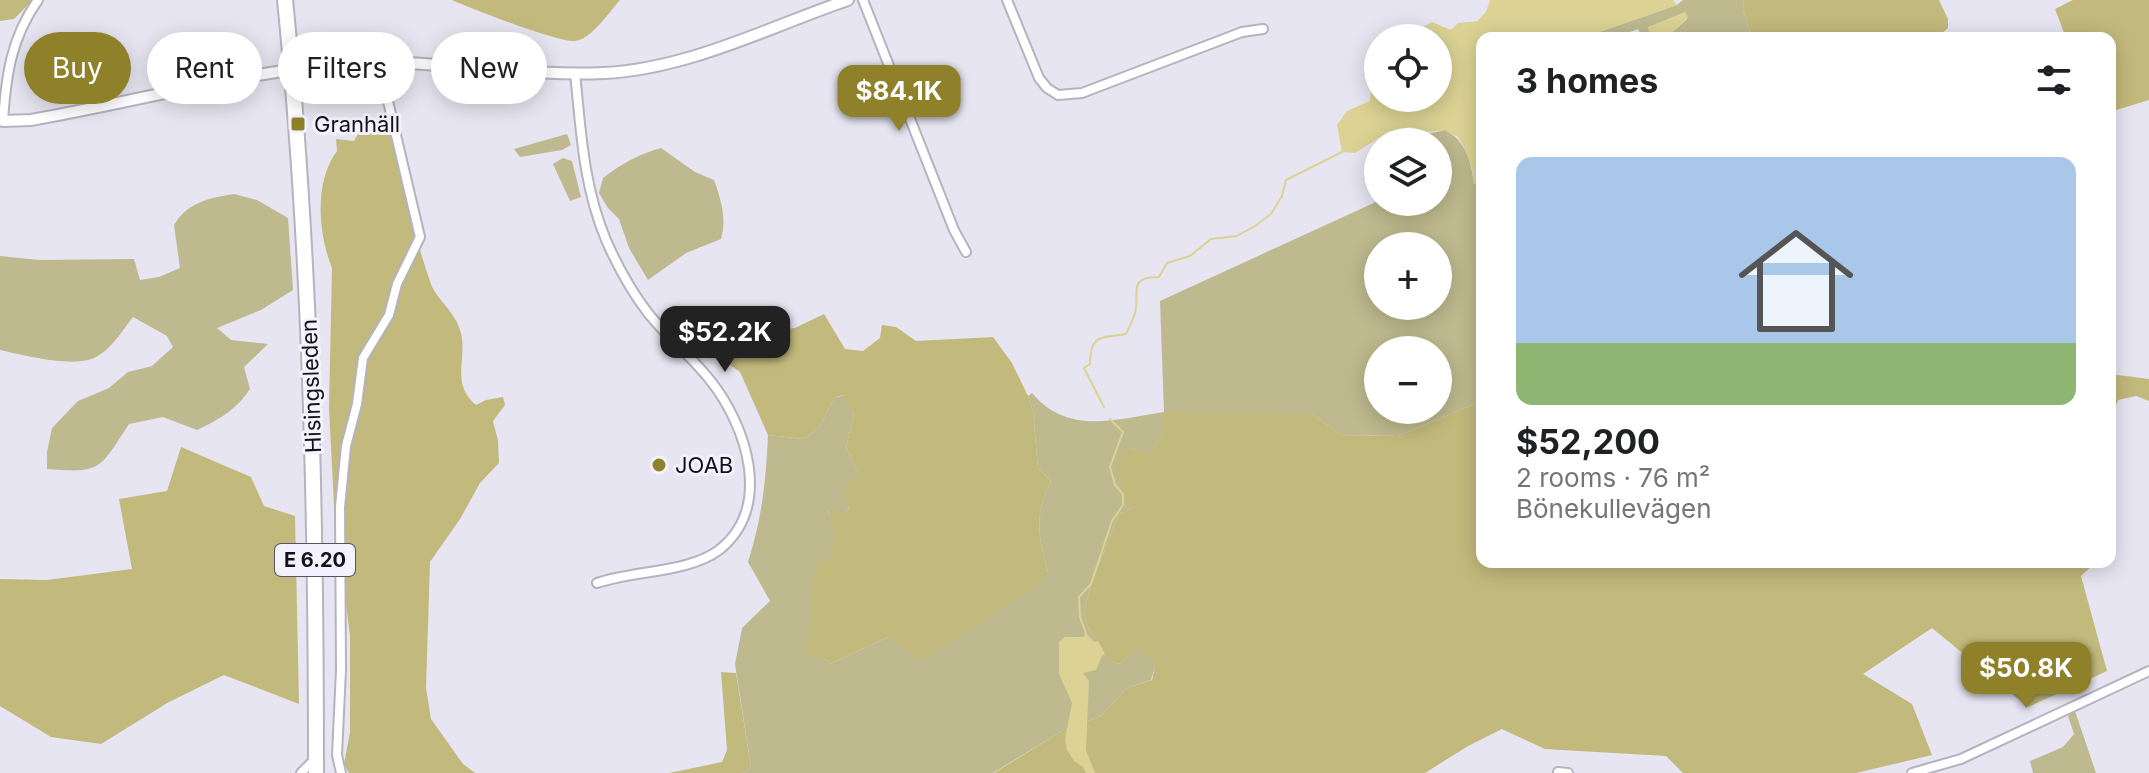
<!DOCTYPE html>
<meta charset="utf-8">
<style>
body{margin:0;font-family:Inter,sans-serif;background:#f6f6f6;color:#202124;height:100vh;display:flex;flex-direction:column;font-size:30px;white-space:nowrap}
*{box-sizing:border-box;margin:0}
p{font-size:26px;color:#757577}
.icon{flex:none;width:44px;height:44px;fill:none;stroke:currentColor;stroke-width:2;stroke-linecap:round;stroke-linejoin:round}
.map{position:relative;flex:1;overflow:hidden}
.sheet{position:absolute;left:1476px;top:32px;width:640px;height:536px;display:flex;flex-direction:column;background:#fff;border-radius:16px;box-shadow:0 4px 20px #0003}
.sheet>*{flex:none}
.banner{position:absolute;left:24px;top:32px;width:760px;height:72px;display:flex;gap:16px}
.tools{position:absolute;left:1364px;top:24px;display:grid;gap:16px}
.tools a{display:grid;place-items:center;width:88px;height:88px;border-radius:50%;background:#fff;box-shadow:0 4px 20px #0003;font-size:40px}
.price{position:absolute;translate:-50% -68px;padding:0 18px;border-radius:16px;background:#8e8129;color:#fff;font-size:26px;line-height:52px;filter:drop-shadow(0 2px 4px #0008)}
.price::after{content:'';position:absolute;left:50%;top:48px;width:24px;height:18px;margin-left:-12px;background:inherit;clip-path:polygon(0 0,100% 0,50% 100%)}
.price.current{background:#222;color:#fff}
ul{padding:0;list-style:none}
li{display:grid;align-content:center;gap:16px;height:424px;padding:0 40px}
li span{display:grid;place-items:center;height:248px;border-radius:16px;color:#555}
li>.icon{margin-inline-start:auto}
span .icon{width:144px;height:144px;fill:#fffc;stroke-width:1}
li b{font-size:34px}
h2{display:flex;justify-content:space-between;align-items:center;height:96px;padding:0 40px;font-size:34px}
.chip{padding:0 28px;border-radius:36px;background:#fff;box-shadow:0 4px 20px #0003;font-size:28px;line-height:72px}
.chip.current{background:#8e8129;color:#fff}
.map>svg:first-child{display:block}
.green{fill:#bfb98f;fill-rule:evenodd}
.forest{fill:#c2b97c}
.water{fill:#dbd293}
.lines{fill:none;stroke-linecap:round;stroke-linejoin:round}
.stream{stroke:#dbd293;stroke-width:2}
.minor-casing{stroke:#b4b3bf;stroke-width:12}
.tertiary-casing{stroke:#b4b3bf;stroke-width:14}
.trunk-casing{stroke:#b4b3bf;stroke-width:18}
.minor{stroke:#fff;stroke-width:8}
.tertiary{stroke:#fff;stroke-width:10}
.trunk{stroke:#fff;stroke-width:14}
.poi-dot{fill:#8e8129;stroke:#f3f2fe;stroke-width:3}
.labels{text-anchor:middle;stroke-width:6;stroke-linejoin:round;paint-order:stroke}
.shield{fill:#f3f2fe;stroke:#56555c;stroke-width:2}
.shield-label{font-size:20px;font-weight:bold;fill:#131216}
.poi-label{font-size:22px;fill:#131216;stroke:#f3f2fe;text-anchor:start}
.street-label{font-size:22px;fill:#131216;stroke:#f3f2fe}
</style>
<div class="map">
<svg width="2149" height="773" viewBox="0 0 2149 773">
<rect width="100%" height="100%" fill="#e6e5f1"/>
<g class="green">
<polygon points="1683,0 1744,0 1743,10 1752,38 1666,38 1688,18 1648,27 1652,38 1642,38 1638,29 1614,38 1582,38 1677,5"/>
<path d="M1445,130C1466,141 1471,161 1474,184H1482V401L1398,436L1341,435L1312,414L1161,436L1151,456L1132,448L1126,492L1131,509L1118,515C1111,539 1082,597 1085,617C1087,632 1104,646 1110,661L1119,664L1140,646L1155,667L1151,680L1127,688L1101,716L1062,731L993,773H742L751,767L735,664L742,628L770,601L748,562C762,518 766,481 768,435L804,439L819,427L834,398L844,395L854,414L846,447L858,472L847,513L828,511L835,530L825,659L830,664L888,637L1048,572C1038,538 1034,513 1051,481L1038,468L1033,411L1028,396L1032,393C1068,436 1116,419 1164,412L1160,301L1378,201L1438,202V142H1421L1422,135ZM1378,246H1438V306H1378ZM1378,350H1438V410H1378Z"/>
<polygon points="567,134 571,145 562,150 520,157 514,149"/>
<path d="M661,148L695,172L714,180C721,199 727,219 721,239L686,253L648,280L629,248L619,219L608,208L599,193L603,178C621,164 639,154 661,148Z"/>
<polygon points="563,158 572,161 581,197 570,201 553,164"/>
<path d="M234,194L257,200L288,218L293,290L261,310L217,328L231,340L268,344L244,367L250,389C236,410 220,419 197,430L163,417L129,424C100,468 102,474 47,469V452L52,428L78,401L109,388L128,372L152,366L173,347L167,336L133,317C122,331 111,350 94,358C72,368 23,355 0,350V256L39,260L134,259L140,280L159,277L180,268L174,225C188,202 209,198 234,194Z"/>
<polygon points="2075,711 2096,773 2033,773 2030,761 2063,747 2074,734 2068,716"/>
</g>
<g class="forest">
<polygon points="0,0 33,0 14,19 0,21"/>
<path d="M452,0H620C609,12 592,39 575,41C561,43 469,8 452,0Z"/>
<polygon points="1744,0 1939,0 1948,19 1948,28 1937,38 1752,38 1743,10"/>
<polygon points="2073,0 2149,0 2149,100 2110,112 2110,38 2066,38 2055,9"/>
<path d="M387,117C404,172 411,229 431,284C437,300 454,310 460,330C469,356 449,383 476,405L486,400L503,397L505,405L493,421L498,441L499,463L480,483L460,519L430,562L426,688L431,719L463,764L475,773H349L344,764L350,732V636L334,505L329,407L332,268C318,233 314,182 337,151L336,139L354,141L362,127Z"/>
<path d="M824,314L845,349L863,351L880,338L882,325L896,327L916,341L993,337L1012,363L1028,396L1033,411L1038,468L1051,481C1034,513 1038,538 1048,572L1038,584L921,661L888,637L830,664L825,659L809,657L807,647L812,584L817,564L831,558L834,530L828,510L847,512L849,506L843,490L858,472L846,447L854,414L843,395L834,398L819,427L804,439L768,435L740,372L714,353L741,344L758,332L795,328Z"/>
<polygon points="2110,374 2149,379 2149,401 2136,396 2118,400 2110,424"/>
<path d="M1482,401V562H2096L2081,576L2107,671L2028,707L1932,628L1863,674L1912,704L1932,755L1856,773H1683L1666,756L1545,749L1502,729L1468,746L1425,773H994L1062,731L1101,716L1127,688L1152,680L1155,667L1140,647L1119,664L1109,661C1104,646 1087,632 1085,617C1082,597 1111,539 1118,515L1131,509L1114,468L1123,451L1132,448L1151,455L1161,436L1165,412L1312,414L1341,435L1398,436Z"/>
<polygon points="181,447 251,477 264,506 295,516 299,704 224,675 169,702 101,744 51,737 0,706 0,579 47,580 132,569 119,499 167,491"/>
<polygon points="721,672 736,673 751,767 742,773 669,773 722,762 727,750"/>
</g>
<g class="water">
<polygon points="1490,0 1673,0 1677,5 1582,38 1482,38 1482,184 1474,184 1472,168 1463,145 1458,137 1445,130 1428,132 1410,127 1388,132 1355,153 1342,152 1337,125 1347,111 1370,101 1374,62 1371,51 1378,43 1378,98 1438,98 1438,38 1404,38 1432,22 1451,30 1458,23 1477,21 1486,12"/>
<polygon points="1685,12 1688,17 1666,38 1652,38 1648,27"/>
<polygon points="1085,632 1094,642 1098,641 1105,654 1102,656 1096,670 1083,673 1089,681 1086,750 1095,773 1086,773 1083,767 1074,761 1067,750 1065,739 1072,703 1059,674 1059,642 1065,637 1084,637"/>
</g>
<g class="lines">
<g class="stream">
<path d="M1104,407L1084,368L1090,364C1090,333 1103,338 1126,334C1130,326 1135,317 1136,308C1138,289 1130,277 1159,277L1167,263L1190,256L1211,239L1237,236L1255,226L1271,214L1282,196L1286,180L1342,152"/>
<polyline points="1086,633 1080,617 1079,597 1091,584 1112,521 1123,505 1123,494 1115,485 1110,467 1123,432 1110,419"/>
</g>
<defs>
<g id="minor">
<polyline points="863,0 954,230 966,252"/>
<polyline points="1007,0 1039,78 1047,88 1058,95 1082,93 1242,32 1263,29"/>
<path d="M575,73C581,130 583,185 606,240C617,265 631,291 648,313C667,337 691,356 710,380C746,425 774,507 719,550C688,573 635,570 597,583"/>
<path d="M0,121H3C6,76 11,38 38,0"/>
<polyline points="1558,772 1568,773"/>
<polyline points="301,773 315,759"/>
<polyline points="341,773 337,755 341,670 340,507 346,446 357,404 363,358 389,315 397,284 420,237 379,63"/>
<polyline points="1912,773 1961,759 2149,671"/>
</g>
<path id="tertiary" d="M3,121L31,120C135,102 237,73 342,64C427,57 518,77 604,73C688,69 769,27 848,0"/>
<path id="trunk" d="M285,0C311,257 316,515 316,773"/>
</defs>
<use href="#minor" class="minor-casing"/>
<use href="#tertiary" class="tertiary-casing"/>
<use href="#trunk" class="trunk-casing"/>
<use href="#minor" class="minor"/>
<use href="#tertiary" class="tertiary"/>
<use href="#trunk" class="trunk"/>
</g>
<g class="poi-dot">
<rect x="290" y="116" width="16" height="16" rx="4"/>
<circle cx="659" cy="465" r="8"/>
</g>
<g class="labels">
<rect class="shield" x="275" y="544" width="80" height="32" rx="6"/>
<g class="shield-label">
<text x="315" y="567">E 6.20</text>
</g>
<g class="poi-label">
<text x="314" y="132">Granhäll</text>
<text x="675" y="473">JOAB</text>
</g>
<g class="street-label">
<text transform="translate(311 386) rotate(-92)" y="8">Hisingsleden</text>
</g>
</g>
</svg>
<div class="tools">
<a><svg class="icon" aria-label="locate" viewBox="0 0 24 24"><circle cx="12" cy="12" r="6"/><path d="M12 2v4M12 18v4M2 12h4M18 12h4"/></svg></a>
<a><svg class="icon" aria-label="layers" viewBox="0 0 24 24"><path d="M12 4l9 5-9 5-9-5zM3 14l9 5 9-5"/></svg></a>
<a>+</a>
<a>−</a>
</div>
<b class="price" style="left:899px;top:133px">$84.1K</b>
<b class="price current" style="left:725px;top:374px">$52.2K</b>
<b class="price" style="left:2026px;top:710px">$50.8K</b>
<div class="banner">
<a class="chip current">Buy</a>
<a class="chip">Rent</a>
<a class="chip">Filters</a>
<a class="chip">New</a>
</div>
<section class="sheet">
<h2>3 homes<svg class="icon" aria-label="filters" viewBox="0 0 24 24"><path d="M4 7h16M4 17h16"/><circle cx="9" cy="7" r="2"/><circle cx="15" cy="17" r="2"/></svg></h2>
<ul>
<li><span style="background:linear-gradient(#a9c7e8 75%,#8fb573 0)"><svg class="icon" aria-label="home" viewBox="0 0 24 24"><path d="M3 11l9-7 9 7M6 9v11h12V9"/></svg></span><div><b>$52,200</b><p>2 rooms · 76 m²</p><p>Bönekullevägen</p></div></li>
</ul>
</section>
</div>
